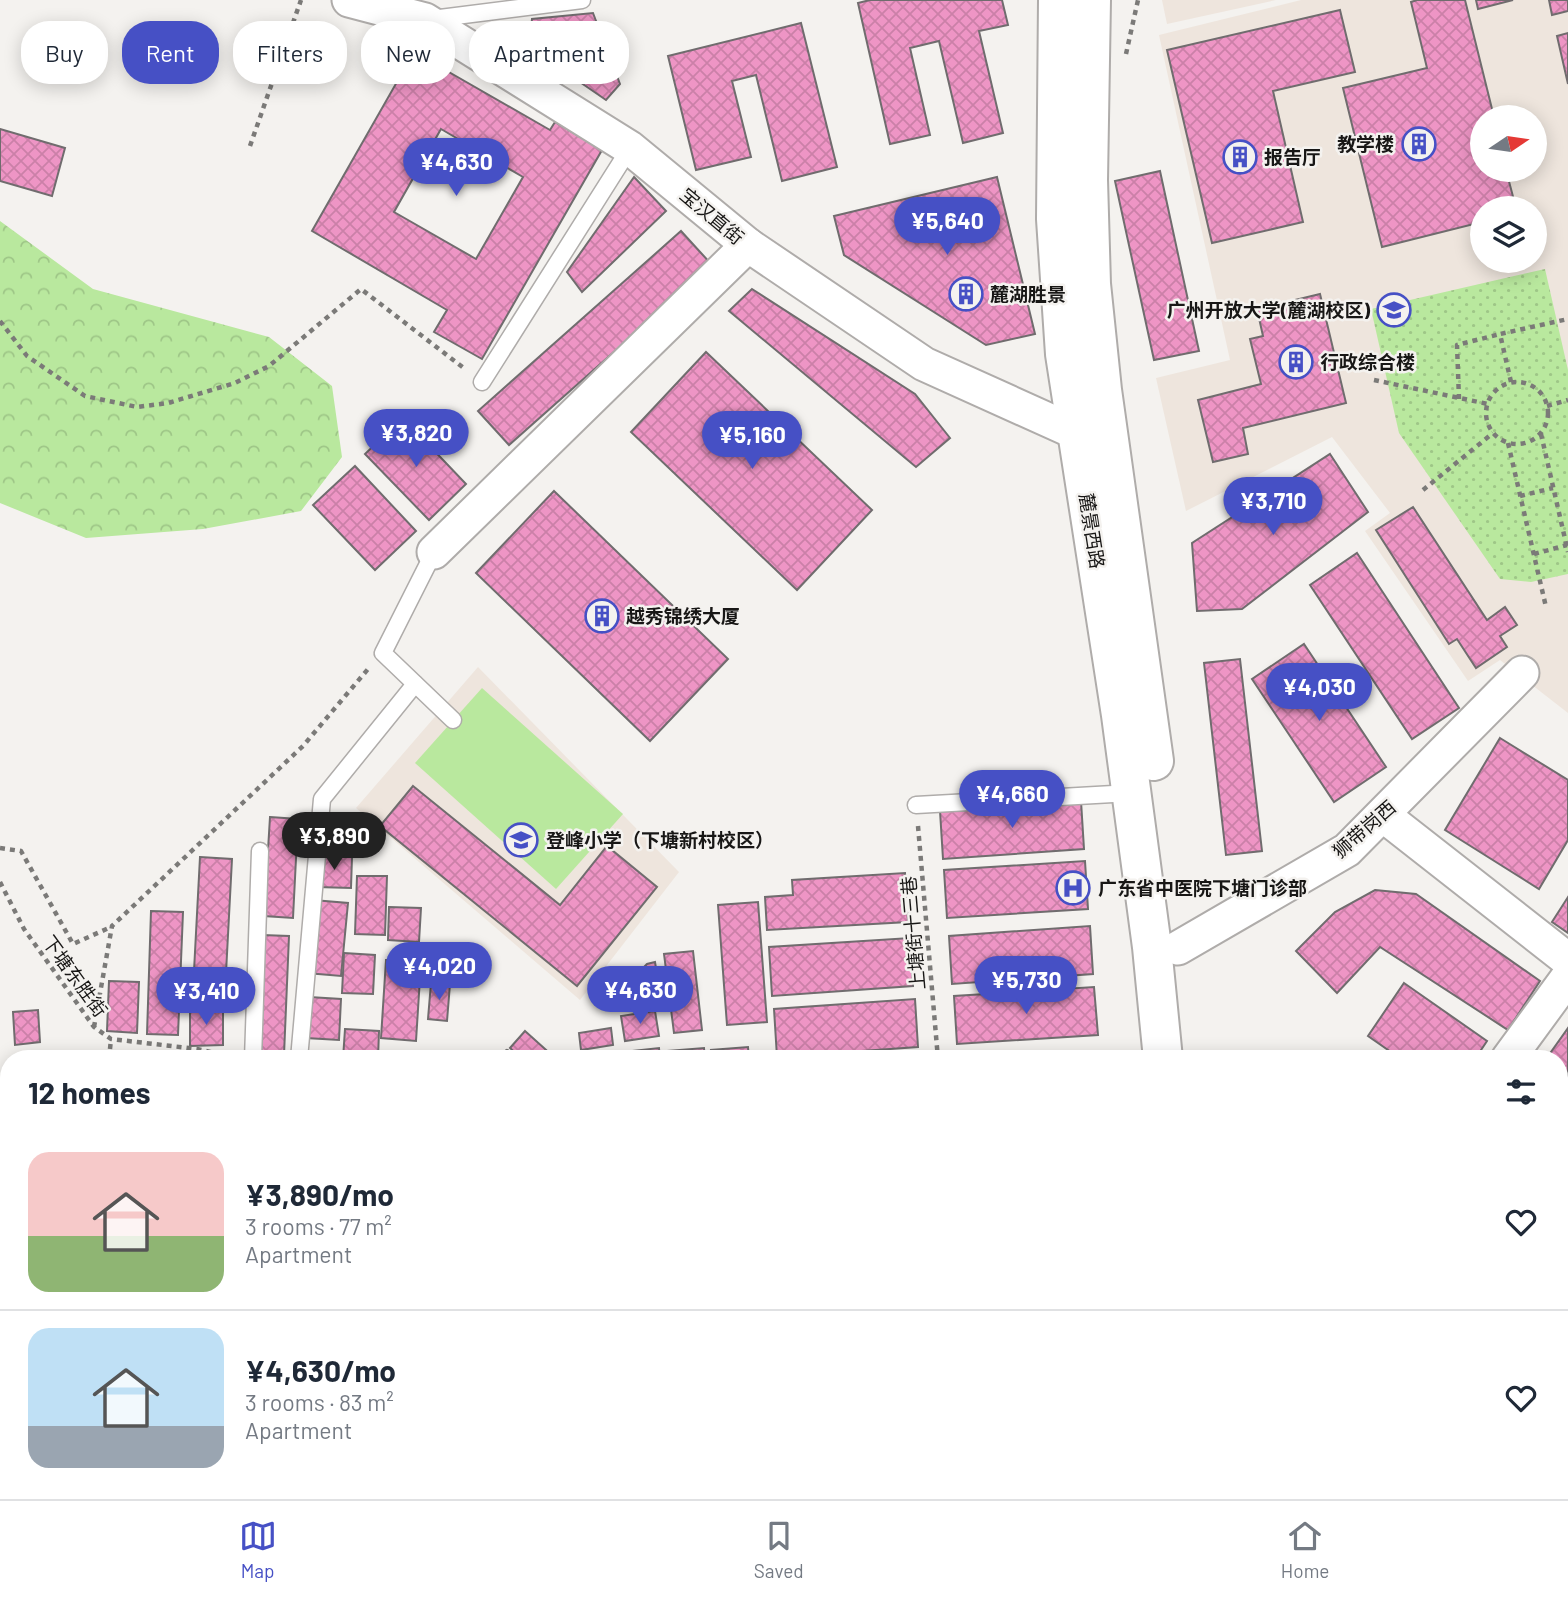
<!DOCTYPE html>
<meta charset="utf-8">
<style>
body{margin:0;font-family:Barlow,"Noto Sans SC",sans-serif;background:#f2f2f3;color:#1f2937;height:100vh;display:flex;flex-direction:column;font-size:26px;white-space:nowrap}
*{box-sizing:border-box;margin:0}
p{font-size:23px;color:#747a83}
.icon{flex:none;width:38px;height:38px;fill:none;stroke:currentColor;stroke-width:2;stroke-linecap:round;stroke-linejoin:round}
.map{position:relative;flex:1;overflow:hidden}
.side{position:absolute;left:0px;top:1050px;width:1568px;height:450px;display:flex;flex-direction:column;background:#fff;border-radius:28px 28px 0 0;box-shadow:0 4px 18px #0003}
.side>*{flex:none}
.guide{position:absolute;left:21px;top:21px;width:700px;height:63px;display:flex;gap:14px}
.needle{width:46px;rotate:77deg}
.buttons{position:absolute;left:1470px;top:105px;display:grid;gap:14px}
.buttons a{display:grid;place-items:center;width:77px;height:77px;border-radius:50%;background:#fff;box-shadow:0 4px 18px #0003;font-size:35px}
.price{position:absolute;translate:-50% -60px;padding:0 16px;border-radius:24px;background:#4650c5;color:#fff;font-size:23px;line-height:46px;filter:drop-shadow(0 2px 4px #0008)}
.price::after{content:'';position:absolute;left:50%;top:42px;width:21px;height:16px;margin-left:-10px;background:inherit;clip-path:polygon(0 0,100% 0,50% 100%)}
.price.on{background:#222;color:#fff}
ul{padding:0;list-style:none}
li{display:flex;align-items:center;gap:21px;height:175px;padding:0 28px}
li+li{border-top:2px solid #e0e1e3}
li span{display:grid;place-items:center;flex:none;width:196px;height:140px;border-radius:21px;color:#555}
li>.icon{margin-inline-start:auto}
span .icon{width:84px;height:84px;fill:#fffc;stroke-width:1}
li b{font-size:30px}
h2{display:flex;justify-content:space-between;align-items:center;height:84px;padding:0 28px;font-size:30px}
.pill{padding:0 24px;border-radius:28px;background:#fff;box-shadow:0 4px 18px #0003;font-size:24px;line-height:63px}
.pill.on{background:#4650c5;color:#fff}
.tabs{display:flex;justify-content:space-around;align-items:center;height:98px;border-top:2px solid #e0e1e3;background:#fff;font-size:19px;color:#747a83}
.tabs a{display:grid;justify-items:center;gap:4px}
.tabs .on{color:#4650c5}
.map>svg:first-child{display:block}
.built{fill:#eee5dd;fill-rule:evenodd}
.grass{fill:url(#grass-dots)}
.forest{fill:url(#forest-crowns)}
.garden{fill:#b9e89e}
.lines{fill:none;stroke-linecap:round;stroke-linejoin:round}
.river{stroke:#45d8de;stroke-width:52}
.building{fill:url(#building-cross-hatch);stroke:#706c6e;stroke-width:2;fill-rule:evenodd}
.service-casing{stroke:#afacaa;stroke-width:19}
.minor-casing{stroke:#afacaa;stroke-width:37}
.tertiary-casing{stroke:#afacaa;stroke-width:42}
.path{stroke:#7b7a78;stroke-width:4.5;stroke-dasharray:5 5;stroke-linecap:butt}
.service{stroke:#fff;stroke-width:16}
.minor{stroke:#fff;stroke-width:33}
.tertiary{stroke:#fff;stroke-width:38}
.labels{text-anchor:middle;stroke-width:5;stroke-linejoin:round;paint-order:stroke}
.poi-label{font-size:19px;font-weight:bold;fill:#181716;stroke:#f4f2ef;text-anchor:start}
.street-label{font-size:19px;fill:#181716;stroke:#f4f2ef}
</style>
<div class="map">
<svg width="1568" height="1499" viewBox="0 0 1568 1499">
<defs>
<pattern id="grass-dots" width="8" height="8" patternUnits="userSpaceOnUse" patternTransform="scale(1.75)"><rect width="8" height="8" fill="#b9e89e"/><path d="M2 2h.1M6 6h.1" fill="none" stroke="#9ec687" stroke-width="1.8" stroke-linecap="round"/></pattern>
<pattern id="forest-crowns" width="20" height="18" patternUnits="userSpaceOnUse" patternTransform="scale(1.75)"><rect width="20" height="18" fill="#b9e89e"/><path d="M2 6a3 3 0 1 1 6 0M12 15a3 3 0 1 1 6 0" fill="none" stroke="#9ec687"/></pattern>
<pattern id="building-cross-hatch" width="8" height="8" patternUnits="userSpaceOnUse" patternTransform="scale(1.75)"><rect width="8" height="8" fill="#ee95c5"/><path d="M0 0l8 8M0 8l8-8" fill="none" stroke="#cb80a8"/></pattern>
</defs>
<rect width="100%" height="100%" fill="#f4f2ef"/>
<g class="built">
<polygon points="1162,0 1276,0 1167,24"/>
<path d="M1301,0H1568V713L1500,660L1468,681L1365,531L1390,513L1332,437L1186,511L1156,378L1230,360L1159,35ZM1482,117H1535V170H1482ZM1482,208H1535V261H1482Z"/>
<polygon points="478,667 679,872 580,1000 356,808"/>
</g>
<g class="grass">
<polygon points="1545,269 1568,370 1568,574 1531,582 1500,579 1399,433 1371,309"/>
<polygon points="1103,1491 1240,1491 1240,1499 1099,1499"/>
</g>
<polygon class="forest" points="0,221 93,289 269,337 332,386 342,457 301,511 203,529 86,538 0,503"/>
<polygon class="garden" points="482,688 623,814 556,889 415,763"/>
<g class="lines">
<g class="river">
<polyline points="288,1491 400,1494 438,1499"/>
<polyline points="0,1494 43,1491"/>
</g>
</g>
<g class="building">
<polygon points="870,0 1002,0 1008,25 979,31 1003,133 963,143 939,41 910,48 930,135 890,144 858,3"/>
<polygon points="1417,0 1465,0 1494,117 1482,117 1482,170 1506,170 1516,208 1482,208 1482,222 1382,247 1343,88 1427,68 1411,2"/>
<polygon points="1476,0 1513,0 1478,9"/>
<polygon points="1549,0 1568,0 1568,11 1552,15"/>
<polygon points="1340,10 1355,72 1273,91 1303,222 1212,243 1167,50"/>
<polygon points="593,13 620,84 606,100 529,47 532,19"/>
<polygon points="801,23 837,167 782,181 756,75 732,81 751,157 696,170 668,56"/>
<polygon points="1568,33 1568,84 1557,36"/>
<path d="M414,52L550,130L555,122L602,150L482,359L434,332L447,310L312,231ZM441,129L523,177L476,259L394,212Z"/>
<polygon points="0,129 65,148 52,196 0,181"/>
<polygon points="1160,171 1199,351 1154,360 1115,181"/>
<polygon points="634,177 666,211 582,292 567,272"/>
<polygon points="997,177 1035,334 986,345 844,255 834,216"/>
<polygon points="681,231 712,265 509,445 478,411"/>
<polygon points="752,289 915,394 950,438 916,467 729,311"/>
<polygon points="1320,294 1346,403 1243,428 1248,454 1213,462 1198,400 1261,384 1250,339 1263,336 1257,309"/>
<polygon points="706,352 872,510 797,590 631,432"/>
<polygon points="403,418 466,484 429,520 365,454"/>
<polygon points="1330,454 1368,512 1242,609 1197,611 1192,543"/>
<polygon points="355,466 416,531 375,570 313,505"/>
<polygon points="554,491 728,659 650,741 476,573"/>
<polygon points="1413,507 1487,620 1505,607 1517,625 1500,636 1507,647 1476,668 1457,639 1449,644 1376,530"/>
<polygon points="1357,553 1459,708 1412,739 1310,585"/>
<polygon points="1304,644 1386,767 1334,802 1252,679"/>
<polygon points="1240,659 1262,851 1226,855 1204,663"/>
<polygon points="1500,738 1568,780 1568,840 1539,889 1445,830"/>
<polygon points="413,786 560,905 607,846 657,887 577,986 380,826"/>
<polygon points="1081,801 1084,849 943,859 940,811"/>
<polygon points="270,817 298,819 293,918 264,916"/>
<polygon points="323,817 355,819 353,851 322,850"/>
<polygon points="318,856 352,857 351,888 317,887"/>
<polygon points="200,857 232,859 225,992 193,990"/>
<polygon points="1085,861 1088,909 947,918 944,870"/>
<polygon points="905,873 908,922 767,930 765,897 793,895 792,880"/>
<polygon points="357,876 387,876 385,935 355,934"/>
<polygon points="1375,890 1416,894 1540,981 1508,1030 1380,947 1337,993 1296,951 1335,912"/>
<polygon points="1568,897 1568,933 1552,922"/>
<polygon points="313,900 348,903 341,976 307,973"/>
<polygon points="758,902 767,1022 727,1025 718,905"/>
<polygon points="389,907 421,908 419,942 388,940"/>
<polygon points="151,911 183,912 178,1035 147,1034"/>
<polygon points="1090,926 1093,974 952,984 949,936"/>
<polygon points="262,935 289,936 284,1055 258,1055"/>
<polygon points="910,938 913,986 772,996 769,947"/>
<polygon points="693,951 702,1030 674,1033 664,954"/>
<polygon points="344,953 375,955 373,994 342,993"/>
<polygon points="386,960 421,962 416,1041 381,1038"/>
<polygon points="655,962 661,999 625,1005 624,988 647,964"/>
<polygon points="109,981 139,982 137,1033 107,1031"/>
<polygon points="431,983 450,984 447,1021 428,1019"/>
<polygon points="1404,983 1487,1041 1475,1059 1401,1059 1368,1036"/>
<polygon points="1094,987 1098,1035 957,1044 954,996"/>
<polygon points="309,997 341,999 339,1040 306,1038"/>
<polygon points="915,999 918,1047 777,1057 774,1009"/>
<polygon points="190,1009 223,1009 223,1045 190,1046"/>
<polygon points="38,1010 40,1042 15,1045 13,1012"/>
<polygon points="655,1011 659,1036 625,1041 621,1016"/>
<polygon points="611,1028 613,1045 581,1050 579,1033"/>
<polygon points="1568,1028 1568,1132 1559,1144 1559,1059 1546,1059"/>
<polygon points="345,1029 379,1031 378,1059 343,1059"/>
<polygon points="525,1031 554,1057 552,1059 522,1059 510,1048"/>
<polygon points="748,1047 749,1059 712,1059 711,1050"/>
<polygon points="659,1048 660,1059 625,1059 624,1052"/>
<polygon points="704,1048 705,1059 669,1059 668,1051"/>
<polygon points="58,1051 94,1052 94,1059 58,1059"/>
<polygon points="611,1055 612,1059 582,1059"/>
<polygon points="1100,1055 1101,1059 1044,1059"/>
<polygon points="1284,1055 1284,1059 1239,1059 1239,1056"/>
<polygon points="9,1191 9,1212 0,1205"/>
<polygon points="0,1222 9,1223 9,1243 0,1243"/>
<rect x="0" y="1247" width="9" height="32"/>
<polygon points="9,1311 9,1367 0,1320 0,1312"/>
<polygon points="1568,1339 1568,1391 1559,1385 1559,1352"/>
<polygon points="1559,1429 1568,1434 1568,1499 1561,1499 1549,1491 1559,1491"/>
<polygon points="740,1491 789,1491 788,1499 758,1499 740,1495"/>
<polygon points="797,1491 904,1491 903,1499 796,1499"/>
<polygon points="915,1491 971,1491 953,1499 914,1499"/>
<rect x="1252" y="1491" width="54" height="8"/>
<polygon points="1366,1491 1418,1491 1413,1499 1367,1499"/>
<polygon points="1490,1491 1493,1491 1505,1499 1485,1499"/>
</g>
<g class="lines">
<defs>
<g id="service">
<polyline points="432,19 582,0"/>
<polyline points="482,382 630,148"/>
<polyline points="434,552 383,653 453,720"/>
<polyline points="916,805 1131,793"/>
<polyline points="253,1059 260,851"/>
<polyline points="299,1059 322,799 415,684"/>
<polyline points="116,1491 116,1499"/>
<polyline points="412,1499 413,1491"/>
<polyline points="654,1499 655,1491"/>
</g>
<g id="minor">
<polyline points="349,0 425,20 630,148 748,245 924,364 1077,433"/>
<polyline points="434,552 748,245"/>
<polyline points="1383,815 1568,960"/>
<polyline points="1178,948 1347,850 1522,673"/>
<polyline points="1508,1059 1568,977"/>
<polyline points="1559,1301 1568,1288"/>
<polyline points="1335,1491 1338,1499"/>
<polyline points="1431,1499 1436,1491"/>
</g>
<g id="tertiary">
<polyline points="1058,0 1056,219 1065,354 1121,715 1152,947 1163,1059"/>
<polyline points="1091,0 1088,180 1091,284 1102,390 1154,761"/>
<polyline points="1050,1499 1054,1491"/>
<polyline points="1092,1499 1096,1491"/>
</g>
</defs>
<use href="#service" class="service-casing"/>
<use href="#minor" class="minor-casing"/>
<use href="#tertiary" class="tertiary-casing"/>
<g class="path">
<polyline points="1126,54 1138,0"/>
<polyline points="250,146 301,0"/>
<polyline points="0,321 27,356 85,396 137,407 168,403 235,383 269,366 361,289 465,369"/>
<polyline points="1374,380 1488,404"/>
<polyline points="1511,382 1500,334 1568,319"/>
<circle cx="1517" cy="413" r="31"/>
<polyline points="1459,399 1457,345 1500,334"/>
<polyline points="1547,406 1568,400"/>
<polyline points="1541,434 1568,552"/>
<polyline points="1508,443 1546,607"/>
<polyline points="1423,490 1493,433"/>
<polyline points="1520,496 1553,488"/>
<polyline points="1534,554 1567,545"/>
<polyline points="918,826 938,1059"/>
<polyline points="0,848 21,851 73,944 111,927"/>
<polyline points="0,882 24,929 94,1027 111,1039 197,1049 233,1057"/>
<polyline points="94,1027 112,926 303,746 368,669"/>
<polyline points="109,1059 111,1039"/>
<polyline points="500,1059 507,1051 517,1059"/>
<polyline points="0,1464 9,1464"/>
<polyline points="573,1491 632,1497"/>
</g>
<use href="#service" class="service"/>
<use href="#minor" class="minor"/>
<use href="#tertiary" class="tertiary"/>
</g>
<defs>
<symbol id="building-ring" viewBox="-11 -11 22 22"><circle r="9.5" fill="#f4f2ef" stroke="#4650c5" stroke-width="1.5"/><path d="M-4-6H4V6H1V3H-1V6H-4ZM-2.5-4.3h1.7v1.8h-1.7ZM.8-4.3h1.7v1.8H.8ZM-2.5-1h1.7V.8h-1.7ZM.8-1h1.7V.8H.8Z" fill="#4650c5"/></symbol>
<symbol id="university-ring" viewBox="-11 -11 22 22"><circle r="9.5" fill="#f4f2ef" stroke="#4650c5" stroke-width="1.5"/><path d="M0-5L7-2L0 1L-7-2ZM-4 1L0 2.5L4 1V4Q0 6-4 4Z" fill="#4650c5"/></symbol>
<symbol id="school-ring" viewBox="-11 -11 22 22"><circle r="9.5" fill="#f4f2ef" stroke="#4650c5" stroke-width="1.5"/><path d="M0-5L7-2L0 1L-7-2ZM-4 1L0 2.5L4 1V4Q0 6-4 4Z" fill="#4650c5"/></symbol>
<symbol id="hospital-ring" viewBox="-11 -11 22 22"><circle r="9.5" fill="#f4f2ef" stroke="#4650c5" stroke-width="1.5"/><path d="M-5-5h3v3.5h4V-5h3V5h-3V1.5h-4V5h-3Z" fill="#4650c5"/></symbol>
</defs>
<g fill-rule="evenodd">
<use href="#building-ring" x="1400" y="125" width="38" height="38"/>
<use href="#building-ring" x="1221" y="138" width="38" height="38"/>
<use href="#building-ring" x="947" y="275" width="38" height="38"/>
<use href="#university-ring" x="1375" y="291" width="38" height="38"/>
<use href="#building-ring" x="1277" y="343" width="38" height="38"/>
<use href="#building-ring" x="583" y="597" width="38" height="38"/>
<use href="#school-ring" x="502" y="821" width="38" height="38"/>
<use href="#hospital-ring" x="1054" y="869" width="38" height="38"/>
</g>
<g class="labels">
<g class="poi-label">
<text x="1394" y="151" text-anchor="end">教学楼</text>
<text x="1264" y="164">报告厅</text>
<text x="990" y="301">麓湖胜景</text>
<text x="1370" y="317" text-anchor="end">广州开放大学(麓湖校区)</text>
<text x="1320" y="369">行政综合楼</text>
<text x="626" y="623">越秀锦绣大厦</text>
<text x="546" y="847">登峰小学（下塘新村校区）</text>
<text x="1098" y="895">广东省中医院下塘门诊部</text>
</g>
<g class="street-label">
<text transform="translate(712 216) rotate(40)" y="7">宝汉直街</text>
<text transform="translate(1092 531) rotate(81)" y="7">麓景西路</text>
<text transform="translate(1364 829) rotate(-41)" y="7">狮带岗西</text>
<text transform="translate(913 933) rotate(-95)" y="7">上塘街十三巷</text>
<text transform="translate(75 976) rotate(54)" y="7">下塘东胜街</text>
</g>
</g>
</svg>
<div class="buttons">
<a><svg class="needle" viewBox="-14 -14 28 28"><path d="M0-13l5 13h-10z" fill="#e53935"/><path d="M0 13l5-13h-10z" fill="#747a83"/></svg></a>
<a><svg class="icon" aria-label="layers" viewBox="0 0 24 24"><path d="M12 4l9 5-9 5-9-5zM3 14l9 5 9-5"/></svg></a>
</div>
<b class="price" style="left:456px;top:198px">¥4,630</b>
<b class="price" style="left:947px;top:257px">¥5,640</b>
<b class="price" style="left:416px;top:469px">¥3,820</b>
<b class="price" style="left:752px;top:471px">¥5,160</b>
<b class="price" style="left:1273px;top:537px">¥3,710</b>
<b class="price" style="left:1319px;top:723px">¥4,030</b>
<b class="price" style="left:1012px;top:830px">¥4,660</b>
<b class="price on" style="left:334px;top:872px">¥3,890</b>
<b class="price" style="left:439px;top:1002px">¥4,020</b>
<b class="price" style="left:1026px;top:1016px">¥5,730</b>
<b class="price" style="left:640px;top:1026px">¥4,630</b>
<b class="price" style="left:206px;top:1027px">¥3,410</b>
<div class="guide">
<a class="pill">Buy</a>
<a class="pill on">Rent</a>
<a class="pill">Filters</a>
<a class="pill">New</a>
<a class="pill">Apartment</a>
</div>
<section class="side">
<h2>12 homes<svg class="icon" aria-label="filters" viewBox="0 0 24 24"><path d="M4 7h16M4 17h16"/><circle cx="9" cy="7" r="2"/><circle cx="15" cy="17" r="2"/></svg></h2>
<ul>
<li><span style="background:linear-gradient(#f6c9c9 60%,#8fb573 0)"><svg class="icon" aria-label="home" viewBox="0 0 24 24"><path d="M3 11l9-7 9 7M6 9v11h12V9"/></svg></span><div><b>¥3,890/mo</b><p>3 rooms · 77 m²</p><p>Apartment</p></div><svg class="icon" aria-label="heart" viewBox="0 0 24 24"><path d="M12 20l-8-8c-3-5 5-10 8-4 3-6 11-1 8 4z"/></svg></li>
<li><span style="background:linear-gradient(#bfe0f5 70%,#9aa5b1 0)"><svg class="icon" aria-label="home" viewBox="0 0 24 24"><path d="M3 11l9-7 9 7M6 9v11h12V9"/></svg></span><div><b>¥4,630/mo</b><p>3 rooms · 83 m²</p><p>Apartment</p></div><svg class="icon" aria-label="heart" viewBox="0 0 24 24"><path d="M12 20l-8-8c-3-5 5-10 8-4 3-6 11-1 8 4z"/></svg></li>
</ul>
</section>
</div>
<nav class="tabs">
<a class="on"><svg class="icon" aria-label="map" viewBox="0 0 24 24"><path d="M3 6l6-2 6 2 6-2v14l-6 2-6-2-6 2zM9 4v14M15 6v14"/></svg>Map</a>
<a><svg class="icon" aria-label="saved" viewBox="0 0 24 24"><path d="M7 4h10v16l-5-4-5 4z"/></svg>Saved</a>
<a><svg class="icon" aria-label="home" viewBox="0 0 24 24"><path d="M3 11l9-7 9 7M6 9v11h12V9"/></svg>Home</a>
</nav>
